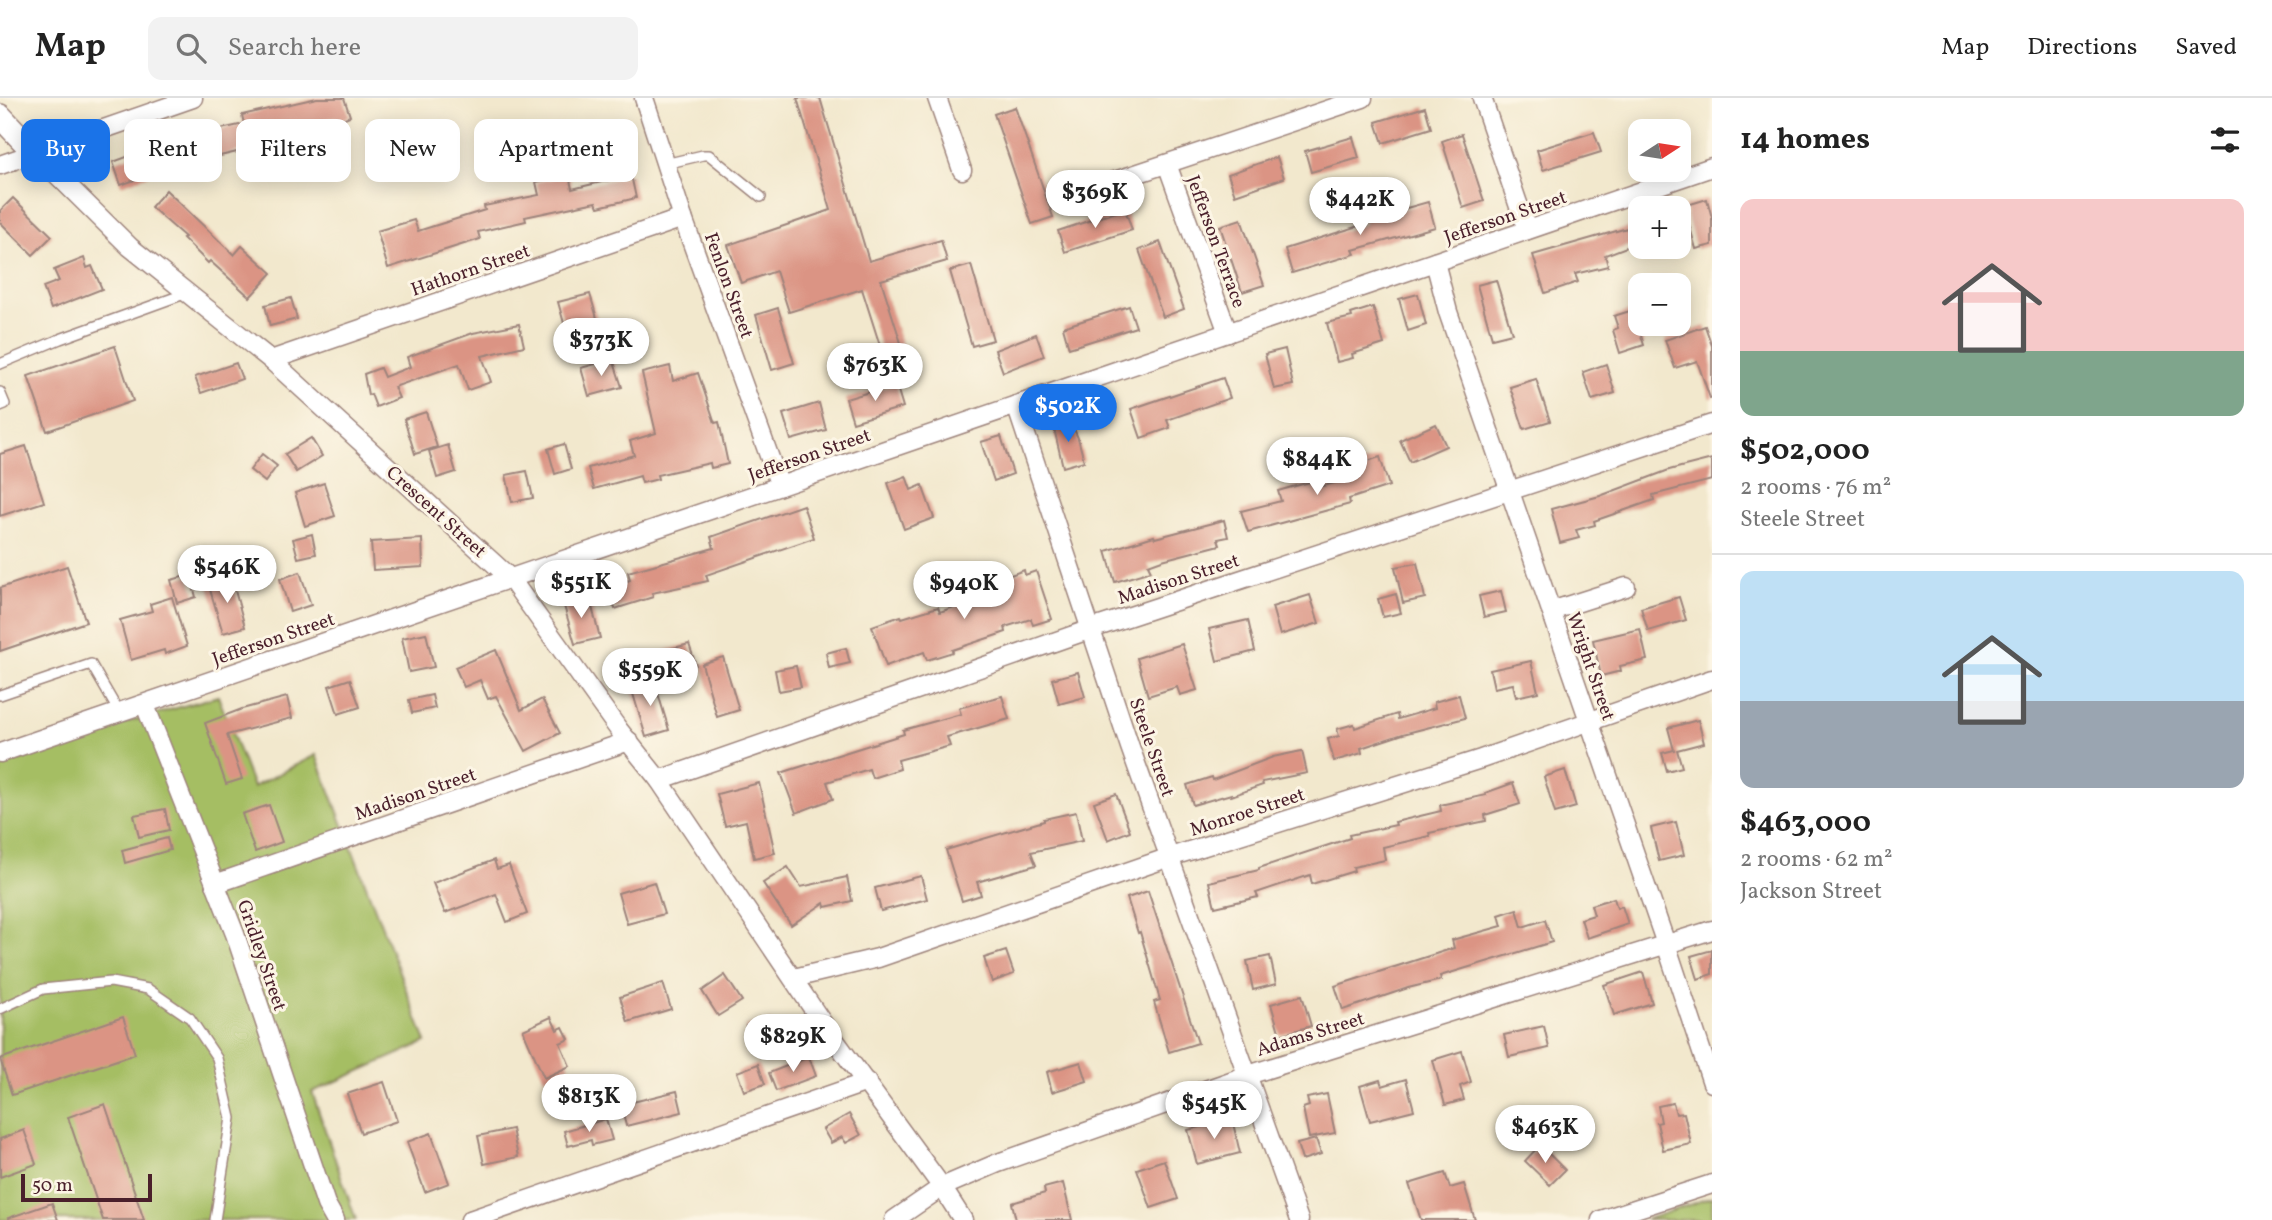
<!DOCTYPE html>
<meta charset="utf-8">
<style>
body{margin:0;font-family:Vollkorn,serif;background:#f2f2f2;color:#222;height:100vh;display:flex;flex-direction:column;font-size:26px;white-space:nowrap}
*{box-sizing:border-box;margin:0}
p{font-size:23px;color:#767676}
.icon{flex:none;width:38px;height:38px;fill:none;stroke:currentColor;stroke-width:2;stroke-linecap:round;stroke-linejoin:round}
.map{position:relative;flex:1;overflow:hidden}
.panel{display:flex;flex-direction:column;background:#fff;width:560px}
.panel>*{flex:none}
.guide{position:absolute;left:21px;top:21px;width:665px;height:63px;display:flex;gap:14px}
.needle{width:46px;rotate:78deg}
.controls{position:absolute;left:1628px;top:21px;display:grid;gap:14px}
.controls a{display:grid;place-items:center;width:63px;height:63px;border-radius:14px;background:#fff;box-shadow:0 4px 18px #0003;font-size:35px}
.scale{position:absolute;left:21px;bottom:18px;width:131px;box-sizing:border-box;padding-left:7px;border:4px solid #4a1f2b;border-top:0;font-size:19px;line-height:24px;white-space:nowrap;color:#4a1f2b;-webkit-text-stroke:5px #fcf5e5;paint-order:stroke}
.price{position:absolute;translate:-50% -60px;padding:0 16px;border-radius:24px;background:#fff;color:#222;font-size:23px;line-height:46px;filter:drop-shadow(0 2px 4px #0008)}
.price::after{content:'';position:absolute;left:50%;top:42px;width:21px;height:16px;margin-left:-10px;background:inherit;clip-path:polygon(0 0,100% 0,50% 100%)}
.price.active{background:#1a73e8;color:#fff}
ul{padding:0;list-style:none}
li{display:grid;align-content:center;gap:14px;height:371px;padding:0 28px}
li+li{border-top:2px solid #e0e0e0}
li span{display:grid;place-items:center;height:217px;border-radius:14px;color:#555}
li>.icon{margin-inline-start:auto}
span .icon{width:126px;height:126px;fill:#fffc;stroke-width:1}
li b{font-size:30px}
h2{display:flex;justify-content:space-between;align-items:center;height:84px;padding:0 28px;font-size:30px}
.tag{padding:0 24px;border-radius:14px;background:#fff;box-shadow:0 4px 18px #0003;font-size:24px;line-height:63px}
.tag.active{background:#1a73e8;color:#fff}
header{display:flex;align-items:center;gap:42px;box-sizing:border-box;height:98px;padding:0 35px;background:#fff;border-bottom:2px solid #e0e0e0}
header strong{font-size:33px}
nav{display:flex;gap:38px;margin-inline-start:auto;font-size:24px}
.search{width:490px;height:63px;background:#f2f2f2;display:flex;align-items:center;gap:18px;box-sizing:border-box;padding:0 24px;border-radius:14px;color:#767676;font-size:26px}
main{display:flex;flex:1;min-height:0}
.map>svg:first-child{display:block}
.green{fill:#a5be64;stroke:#786e48;stroke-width:2}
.building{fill:#db9484}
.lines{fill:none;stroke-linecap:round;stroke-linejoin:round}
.service-casing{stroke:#9e847c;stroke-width:12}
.minor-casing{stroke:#9e847c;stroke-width:21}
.tertiary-casing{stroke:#9e847c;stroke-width:26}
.service{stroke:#fff;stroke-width:9}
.minor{stroke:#fff;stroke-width:18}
.tertiary{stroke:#fff;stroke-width:23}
.labels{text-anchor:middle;stroke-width:6;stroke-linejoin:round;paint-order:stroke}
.street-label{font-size:19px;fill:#4a1f2b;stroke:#fcf5e5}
</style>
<header>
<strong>Map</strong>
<div class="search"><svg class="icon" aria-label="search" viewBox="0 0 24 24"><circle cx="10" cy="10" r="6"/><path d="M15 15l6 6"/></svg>Search here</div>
<nav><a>Map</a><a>Directions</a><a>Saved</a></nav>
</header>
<main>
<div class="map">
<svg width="1712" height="1122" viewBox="0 0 1712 1122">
<rect width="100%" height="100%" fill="#fcf5e5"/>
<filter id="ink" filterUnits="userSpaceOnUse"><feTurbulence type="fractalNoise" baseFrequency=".0143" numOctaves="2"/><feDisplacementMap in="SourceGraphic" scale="14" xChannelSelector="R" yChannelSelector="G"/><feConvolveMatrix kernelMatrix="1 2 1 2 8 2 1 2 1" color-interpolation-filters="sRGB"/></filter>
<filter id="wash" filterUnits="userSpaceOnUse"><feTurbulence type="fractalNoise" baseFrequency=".00686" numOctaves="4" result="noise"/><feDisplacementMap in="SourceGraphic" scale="28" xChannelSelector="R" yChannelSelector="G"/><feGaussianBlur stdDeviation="1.57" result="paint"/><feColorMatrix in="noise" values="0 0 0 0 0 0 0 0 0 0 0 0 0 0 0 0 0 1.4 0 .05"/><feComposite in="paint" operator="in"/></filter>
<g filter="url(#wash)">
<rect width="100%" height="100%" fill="#f2e8cd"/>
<g class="green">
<polygon points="218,598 253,689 316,657 426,944 312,994 356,1122 0,1122 0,668 128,624"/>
<polygon points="1712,1099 1712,1122 1645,1122"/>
</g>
<g id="blocks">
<g class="building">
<polygon points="317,0 344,0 350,18 337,23 336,19 311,26 312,30 270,40 271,46 190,65 194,60 189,38 244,26 242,17"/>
<polygon points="797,0 820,0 869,163 941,142 947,163 881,182 908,267 888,273 862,191 789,214 776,173 741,185 728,147 831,112"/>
<polygon points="1015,9 1053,119 1032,126 994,16"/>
<polygon points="1425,9 1431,30 1383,45 1376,24"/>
<polygon points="1594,34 1601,54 1543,72 1537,52"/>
<polygon points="1462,36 1484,103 1463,110 1442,43"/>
<polygon points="1353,39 1359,60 1311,74 1305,53"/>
<polygon points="159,47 168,70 121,87 113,64"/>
<polygon points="1277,59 1284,80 1235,97 1228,76"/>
<polygon points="569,77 572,91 631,77 636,100 598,109 596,104 525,119 526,123 478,134 480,141 388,170 377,133 414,122 418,133 485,112 484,108 539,97 536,84"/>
<polygon points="166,92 234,157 242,148 272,175 250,199 210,163 208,165 183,140 185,139 151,109"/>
<polygon points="13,100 52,138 33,157 0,124 0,113"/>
<polygon points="1707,101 1712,120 1712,147 1696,151 1684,108"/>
<polygon points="1428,104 1435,129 1353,152 1355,156 1292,175 1285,151 1365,126 1364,122"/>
<polygon points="1125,111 1132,132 1065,154 1058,133"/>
<polygon points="1241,121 1264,187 1242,194 1220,128"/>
<polygon points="1627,130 1632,147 1605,157 1608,168 1575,176 1578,184 1545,195 1533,157"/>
<polygon points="1160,144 1184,211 1163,219 1139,152"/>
<polygon points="84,160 87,170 92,168 102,191 51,211 43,189 59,183 54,172"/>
<polygon points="971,167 993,242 972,248 950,173"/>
<polygon points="1496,182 1512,235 1492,240 1477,187"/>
<polygon points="590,196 601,234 569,243 558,204"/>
<polygon points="1418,196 1426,227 1408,233 1399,201"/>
<polygon points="291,200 297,221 270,228 265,207"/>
<polygon points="1129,208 1136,229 1069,250 1063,229"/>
<polygon points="1373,209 1384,246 1352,256 1353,260 1337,264 1327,225 1352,219 1351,216"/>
<polygon points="778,210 794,265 772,272 756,217"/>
<polygon points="1633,212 1644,247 1620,255 1613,232 1618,230 1614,218"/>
<polygon points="519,226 524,248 482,258 491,284 468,292 459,266 394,289 399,300 376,309 371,296 368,297 364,276 380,270 384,279 410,269 407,259 473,235"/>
<polygon points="1705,228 1712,248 1712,300 1710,300 1697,263 1675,270 1665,242"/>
<polygon points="1036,236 1044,258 1003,274 995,252"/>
<polygon points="115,248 133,303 47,333 28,278"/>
<polygon points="1285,251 1293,287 1274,291 1265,256"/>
<polygon points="613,261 622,289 589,298 581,270"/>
<polygon points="236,265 242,281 201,295 195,279"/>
<polygon points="1606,266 1615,295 1592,302 1583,274"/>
<polygon points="670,268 673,283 698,275 715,325 719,324 728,366 711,370 710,365 657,377 658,381 642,385 640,378 594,391 588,370 634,357 630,343 656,335 642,275"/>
<polygon points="1223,280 1230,300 1167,322 1170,330 1141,340 1131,311"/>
<polygon points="1536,281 1550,323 1524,331 1510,289"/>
<polygon points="896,286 903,309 853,324 846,301"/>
<polygon points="819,305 826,332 791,342 783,316"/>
<polygon points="426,314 437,349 415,356 404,321"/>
<polygon points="1070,322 1078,340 1084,363 1063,369 1053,326"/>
<polygon points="1436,326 1446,348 1410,364 1400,342"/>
<polygon points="1001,338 1013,376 994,383 981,344"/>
<polygon points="311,340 322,358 296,374 285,356"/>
<polygon points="564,346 571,371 555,376 548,351"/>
<polygon points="448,347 456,374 437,380 429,353"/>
<polygon points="26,348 44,404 0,418 0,356"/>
<polygon points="262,356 277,368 265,384 250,372"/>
<polygon points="1380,359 1389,388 1349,401 1350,406 1248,434 1241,413 1281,403 1278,393 1313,383 1315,390 1358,379 1355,367"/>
<polygon points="1712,361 1712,382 1653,397 1654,402 1594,423 1595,427 1576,432 1579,440 1560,445 1551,411 1600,398 1669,372"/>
<polygon points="527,373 533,400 512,404 506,377"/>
<polygon points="906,378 911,392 922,387 934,420 904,431 888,385"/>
<polygon points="324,385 335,418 305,428 295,395"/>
<polygon points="803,407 814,440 706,477 708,483 652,495 653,499 615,511 608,489 630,482 628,474 714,450 711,439"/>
<polygon points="1224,422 1228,439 1218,441 1220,447 1162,462 1148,467 1151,473 1115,484 1106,453 1154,438 1155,440"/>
<polygon points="312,436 316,456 298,460 293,441"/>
<polygon points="422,441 423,469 373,472 371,444"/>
<polygon points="248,457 254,479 235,484 229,463"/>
<polygon points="1417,465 1425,500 1403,505 1395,469"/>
<polygon points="67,468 86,524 0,553 0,490"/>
<polygon points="1024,472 1025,477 1036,473 1052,521 1033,527 1031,521 1005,529 1006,534 952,552 953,554 927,562 924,554 886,568 872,528 901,518 902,520 938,509 940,514 980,500 978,494 1004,486 1002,480"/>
<polygon points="300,474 311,507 290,514 280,481"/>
<polygon points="190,477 196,499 177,505 171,482"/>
<polygon points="231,478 245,529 223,535 208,485"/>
<polygon points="1501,493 1506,514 1484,519 1479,498"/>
<polygon points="580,496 585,511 592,509 600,540 575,546 562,501"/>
<polygon points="1396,496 1401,515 1383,519 1378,501"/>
<polygon points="1310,497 1319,525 1280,537 1272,509"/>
<polygon points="172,499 187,548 165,556 164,552 131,562 120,522 152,513 150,506"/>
<polygon points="1679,499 1686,522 1648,533 1641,510"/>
<polygon points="1248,522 1255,553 1217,563 1209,531"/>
<polygon points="1640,531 1647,562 1620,568 1621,573 1601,578 1593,542"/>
<polygon points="426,535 434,569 409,574 402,540"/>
<polygon points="689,546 696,567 652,579 648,557"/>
<polygon points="1182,546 1197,592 1180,597 1177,589 1148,598 1137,560"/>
<polygon points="846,550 850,565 829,570 826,555"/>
<polygon points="496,552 521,612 542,601 560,635 526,653 496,598 488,601 480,582 464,589 455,569"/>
<polygon points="723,559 739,612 717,619 702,566"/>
<polygon points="1531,563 1538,594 1516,599 1513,586 1494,590 1490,572"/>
<polygon points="796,568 801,589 779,593 775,572"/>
<polygon points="1078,574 1085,599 1059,606 1052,581"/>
<polygon points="350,581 360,609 338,616 329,588"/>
<polygon points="654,582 669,632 646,639 631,589"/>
<polygon points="432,597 435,610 412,615 409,602"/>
<polygon points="1459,597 1465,620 1403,636 1361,650 1362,655 1334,663 1328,641 1339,638 1337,631 1354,626 1355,630 1397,616 1398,621 1435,610 1434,604"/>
<polygon points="1002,598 1009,621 947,639 950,648 898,662 900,671 872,680 869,671 827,684 833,701 796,715 781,675 904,636 903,632 961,616 959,610"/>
<polygon points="287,599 292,620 227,637 242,681 226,686 205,625 242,611"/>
<polygon points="1698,622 1704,645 1677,652 1682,669 1667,673 1662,655 1674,652 1668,630"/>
<polygon points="1302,653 1307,675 1262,684 1263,687 1231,698 1231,696 1193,707 1187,687 1212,679 1213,682 1273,659"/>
<polygon points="1565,672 1576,709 1555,715 1544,679"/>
<polygon points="759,685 775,755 754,760 746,723 725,728 717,696"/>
<polygon points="1513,685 1520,706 1485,717 1486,723 1429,735 1430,738 1383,749 1385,762 1353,769 1354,773 1312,786 1310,777 1256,795 1258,799 1215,809 1209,784 1259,772 1259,770 1350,740 1349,737 1396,727 1395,724 1441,713 1440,707 1486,697 1485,695"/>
<polygon points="1116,696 1130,733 1108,742 1094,704"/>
<polygon points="269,707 282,744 255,754 242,716"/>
<polygon points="165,711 169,732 139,739 134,717"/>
<polygon points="1076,714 1082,743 1031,754 1036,767 977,784 981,797 962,803 946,752 1044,723 1044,721"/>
<polygon points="1676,724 1684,757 1659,763 1651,730"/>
<polygon points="167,740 170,752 125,765 122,752"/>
<polygon points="494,762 497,771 509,767 527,816 507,824 496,796 445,815 433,785"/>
<polygon points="788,769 801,789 847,779 852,803 825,809 824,805 791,827 763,785"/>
<polygon points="921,778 927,801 881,813 875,790"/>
<polygon points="654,784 664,816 627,826 618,795"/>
<polygon points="1148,793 1198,945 1169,954 1154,904 1160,902 1140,834 1138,835 1127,800"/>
<polygon points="1614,800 1617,810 1622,808 1628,826 1587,840 1581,821 1594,817 1591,807"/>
<polygon points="1517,811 1522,829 1545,822 1552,844 1440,878 1441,882 1408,890 1343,912 1335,888 1454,850 1452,842 1502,828 1499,817"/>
<polygon points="1712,852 1712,876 1698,881 1691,858"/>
<polygon points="1006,853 1014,876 992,884 984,860"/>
<polygon points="1270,858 1276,886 1253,892 1247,863"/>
<polygon points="1643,874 1652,905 1614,917 1604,887"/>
<polygon points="725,877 742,903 718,918 702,893"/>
<polygon points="663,885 671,911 628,924 620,899"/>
<polygon points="1302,897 1311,928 1280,937 1271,906"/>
<polygon points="123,919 135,956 12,997 0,961"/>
<polygon points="551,919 557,932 563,929 569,941 560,945 570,968 544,980 523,932"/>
<polygon points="771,923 776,943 750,949 746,928"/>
<polygon points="1544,928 1549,950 1509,959 1504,937"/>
<polygon points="1462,953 1471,984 1460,988 1464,1002 1445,1007 1433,962"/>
<polygon points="809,959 816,978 776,993 769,975"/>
<polygon points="1081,964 1087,983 1052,994 1047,974"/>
<polygon points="758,966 765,986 744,993 737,974"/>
<polygon points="1406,981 1414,1012 1370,1023 1360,988 1380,982 1382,988"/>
<polygon points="384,984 397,1023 361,1035 347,996"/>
<polygon points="677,993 682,1014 626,1028 621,1007"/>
<polygon points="1327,996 1335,1035 1309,1040 1303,1010 1309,1008 1307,1000"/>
<polygon points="1673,1005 1676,1016 1684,1015 1691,1046 1663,1052 1657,1025 1661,1024 1658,1008"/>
<polygon points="105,1006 144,1122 103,1122 68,1019"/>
<polygon points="849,1016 861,1037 846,1045 842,1039 831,1045 823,1031"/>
<polygon points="606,1021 612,1042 592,1047 591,1042 568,1048 564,1033"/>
<polygon points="1232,1021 1240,1055 1197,1066 1188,1032"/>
<polygon points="512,1031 518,1059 484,1066 478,1038"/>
<polygon points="24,1032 36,1066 0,1079 0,1041"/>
<polygon points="431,1035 449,1085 425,1094 407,1044"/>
<polygon points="1316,1041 1321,1056 1302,1062 1297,1046"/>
<polygon points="1540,1047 1565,1072 1550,1087 1525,1063"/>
<polygon points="1164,1062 1178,1101 1151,1110 1137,1071"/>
<polygon points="1445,1075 1450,1090 1464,1086 1475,1122 1421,1122 1409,1086"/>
<polygon points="1063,1085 1072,1122 1016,1122 1012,1105 1045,1095 1044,1090"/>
<polygon points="52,1105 58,1122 9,1122 8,1120"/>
</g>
</g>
</g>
<g filter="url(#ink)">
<use href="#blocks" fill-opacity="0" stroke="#9e847c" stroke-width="2"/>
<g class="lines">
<defs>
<g id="service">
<polyline points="665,66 703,57 709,57 761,99"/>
<polyline points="0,266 60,241 187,195"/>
<polyline points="0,294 5,306 0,308"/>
<polyline points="0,597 91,566 120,616"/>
<polyline points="0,911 43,891 111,884 148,891 190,920 217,960 231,1020 215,1122"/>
</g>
<g id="minor">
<polyline points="644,0 683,120 780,388"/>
<polyline points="937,0 962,72"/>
<polyline points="1482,0 1527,132"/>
<polyline points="35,55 130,149 271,262 510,480 619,632 659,682 826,930 942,1089 963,1122"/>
<polyline points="1167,66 1228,235"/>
<polyline points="0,67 193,0"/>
<polyline points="1064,100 1363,0"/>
<polyline points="1435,164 1448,214 1666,846 1712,985"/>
<polyline points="271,262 683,120"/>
<polyline points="1016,307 1130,649 1299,1122"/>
<polyline points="1551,513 1626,489"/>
<polyline points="145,607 235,836 326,1106 335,1122"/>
<polyline points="0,655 1712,69"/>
<polyline points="659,682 1091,531 1712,326"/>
<polyline points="215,786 629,643"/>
<polyline points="794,880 878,860 1170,759 1481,661 1712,581"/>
<polyline points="470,1122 867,984"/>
<polyline points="894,1122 942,1089 998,1065 1248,977 1712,832"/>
<polyline points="1601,1122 1712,1086"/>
</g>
<polyline id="tertiary" points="0,18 35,55"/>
</defs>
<use href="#service" class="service-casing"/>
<use href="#minor" class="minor-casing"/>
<use href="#tertiary" class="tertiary-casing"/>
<use href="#service" class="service"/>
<use href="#minor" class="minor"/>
<use href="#tertiary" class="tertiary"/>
</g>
</g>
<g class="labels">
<g class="street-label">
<text transform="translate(1505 118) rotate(-19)" y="7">Jefferson Street</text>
<text transform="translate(1217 143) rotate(70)" y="7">Jefferson Terrace</text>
<text transform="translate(470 171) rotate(-19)" y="7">Hathorn Street</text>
<text transform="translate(730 187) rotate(70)" y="7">Fenlon Street</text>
<text transform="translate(809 356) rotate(-19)" y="7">Jefferson Street</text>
<text transform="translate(437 413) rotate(42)" y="7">Crescent Street</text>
<text transform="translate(1178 480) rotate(-18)" y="7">Madison Street</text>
<text transform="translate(273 540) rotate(-19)" y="7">Jefferson Street</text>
<text transform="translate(1592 568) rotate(71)" y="7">Wright Street</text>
<text transform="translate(1153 649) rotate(71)" y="7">Steele Street</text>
<text transform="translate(415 695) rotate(-19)" y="7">Madison Street</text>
<text transform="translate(1247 713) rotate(-18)" y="7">Monroe Street</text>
<text transform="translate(263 857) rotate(71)" y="7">Gridley Street</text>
<text transform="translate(1310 935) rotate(-17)" y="7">Adams Street</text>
</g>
</g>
</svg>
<div class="controls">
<a><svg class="needle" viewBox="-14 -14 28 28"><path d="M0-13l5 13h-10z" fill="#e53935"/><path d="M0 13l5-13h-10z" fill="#767676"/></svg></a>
<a>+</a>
<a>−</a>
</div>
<div class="scale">50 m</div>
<b class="price" style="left:1095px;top:132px">$369K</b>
<b class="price" style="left:1360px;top:139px">$442K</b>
<b class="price" style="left:601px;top:280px">$373K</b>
<b class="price" style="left:875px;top:305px">$763K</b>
<b class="price active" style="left:1068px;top:346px">$502K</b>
<b class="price" style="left:1317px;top:399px">$844K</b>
<b class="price" style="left:227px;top:507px">$546K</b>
<b class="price" style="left:581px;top:522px">$551K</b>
<b class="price" style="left:964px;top:523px">$940K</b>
<b class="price" style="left:650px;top:610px">$559K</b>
<b class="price" style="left:793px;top:976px">$829K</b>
<b class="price" style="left:589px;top:1036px">$813K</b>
<b class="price" style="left:1214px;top:1043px">$545K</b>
<b class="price" style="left:1545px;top:1067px">$463K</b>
<div class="guide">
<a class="tag active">Buy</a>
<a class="tag">Rent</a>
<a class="tag">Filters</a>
<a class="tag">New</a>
<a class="tag">Apartment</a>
</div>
</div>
<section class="panel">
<h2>14 homes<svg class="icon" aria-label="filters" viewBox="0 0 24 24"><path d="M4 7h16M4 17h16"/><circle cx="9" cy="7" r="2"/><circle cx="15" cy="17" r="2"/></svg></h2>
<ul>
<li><span style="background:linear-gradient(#f6c9c9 70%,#7fa58c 0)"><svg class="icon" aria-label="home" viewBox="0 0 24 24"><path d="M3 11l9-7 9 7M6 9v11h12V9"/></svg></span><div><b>$502,000</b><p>2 rooms · 76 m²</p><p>Steele Street</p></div></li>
<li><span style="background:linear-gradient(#bfe0f5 60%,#9aa5b1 0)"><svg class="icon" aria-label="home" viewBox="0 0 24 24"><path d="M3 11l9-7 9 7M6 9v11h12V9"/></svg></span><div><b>$463,000</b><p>2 rooms · 62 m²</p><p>Jackson Street</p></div></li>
</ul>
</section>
</main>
